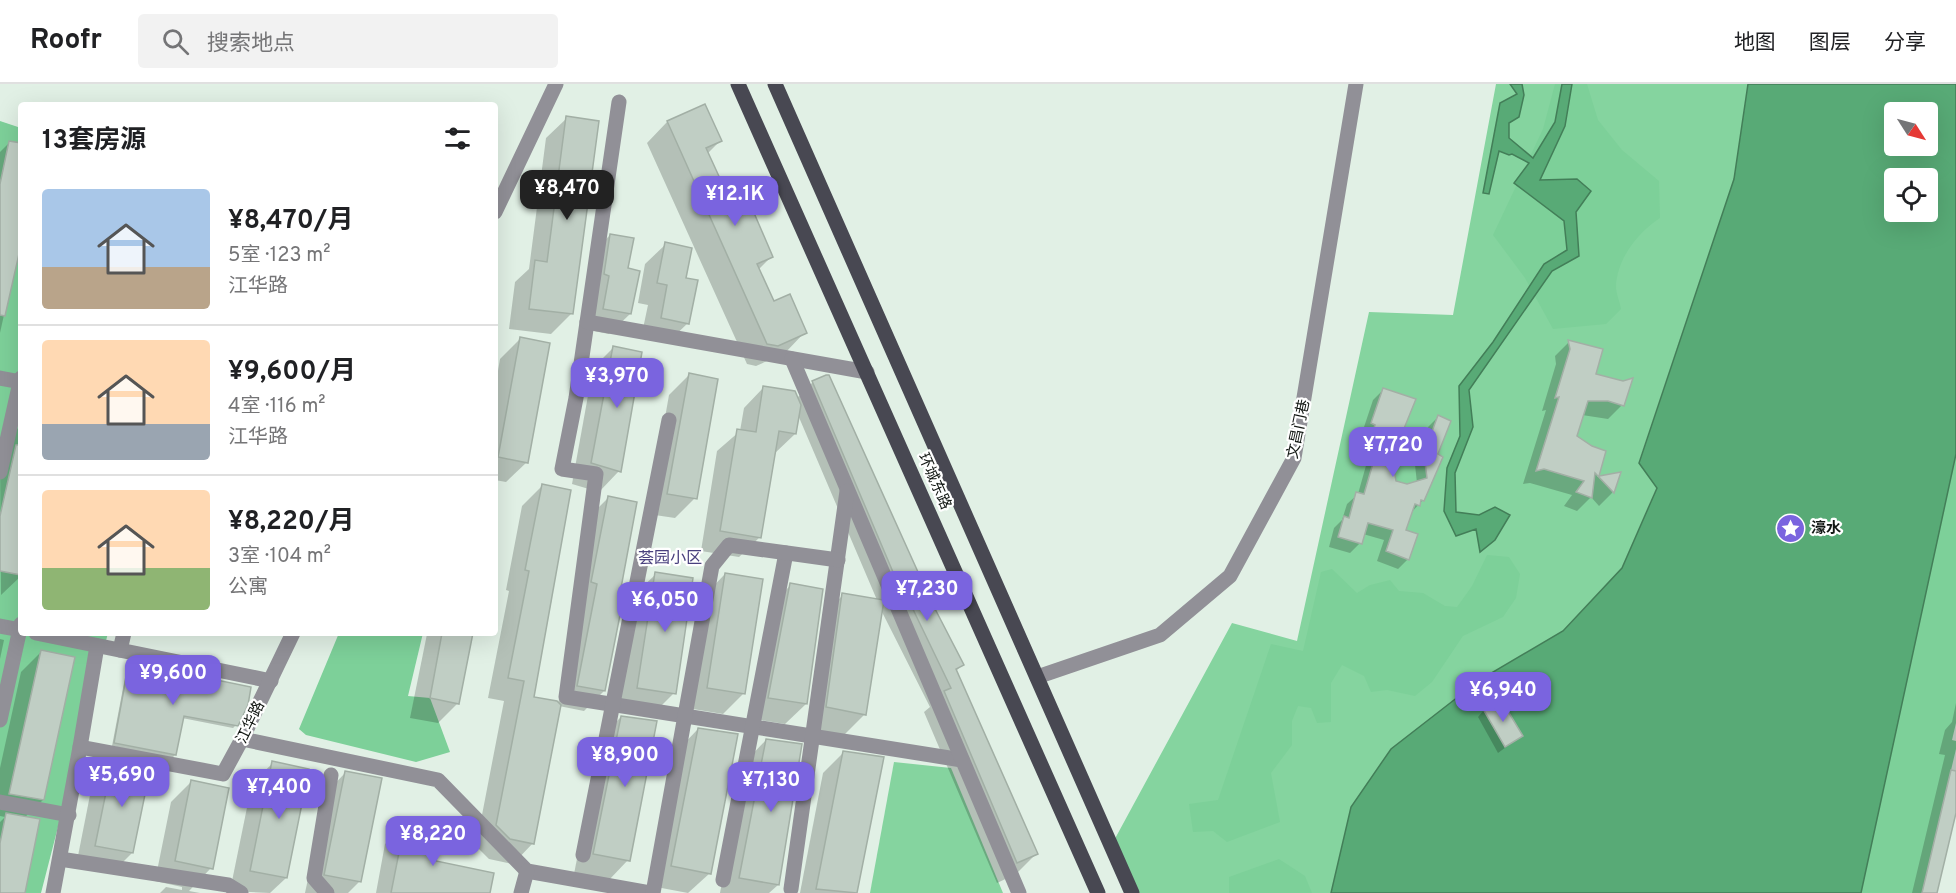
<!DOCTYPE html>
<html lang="zh">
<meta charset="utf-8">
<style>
body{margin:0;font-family:Overpass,"Noto Sans SC",sans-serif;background:#f2f2f2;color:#202124;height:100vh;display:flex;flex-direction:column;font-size:22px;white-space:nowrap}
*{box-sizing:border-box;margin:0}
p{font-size:20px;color:#757577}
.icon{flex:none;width:33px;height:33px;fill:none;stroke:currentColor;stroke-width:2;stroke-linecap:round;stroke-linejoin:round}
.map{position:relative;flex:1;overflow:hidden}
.panel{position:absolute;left:18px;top:18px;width:480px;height:534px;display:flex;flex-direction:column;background:#fff;border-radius:6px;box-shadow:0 6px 24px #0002}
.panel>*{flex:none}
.needle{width:39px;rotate:126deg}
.buttons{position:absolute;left:1884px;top:18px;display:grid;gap:12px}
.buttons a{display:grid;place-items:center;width:54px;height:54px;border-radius:6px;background:#fff;box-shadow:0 6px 24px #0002;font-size:30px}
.price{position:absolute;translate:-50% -51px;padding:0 14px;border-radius:12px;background:#7a64df;color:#fff;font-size:20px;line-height:39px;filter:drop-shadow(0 2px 3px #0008)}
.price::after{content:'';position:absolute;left:50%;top:36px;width:18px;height:14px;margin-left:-9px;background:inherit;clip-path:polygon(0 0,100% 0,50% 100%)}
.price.active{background:#222;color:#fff}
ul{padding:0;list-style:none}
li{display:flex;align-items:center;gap:18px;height:150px;padding:0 24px}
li+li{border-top:2px solid #e0e0e0}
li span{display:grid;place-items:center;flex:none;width:168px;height:120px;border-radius:6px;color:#555}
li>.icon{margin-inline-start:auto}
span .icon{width:72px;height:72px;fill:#fffc;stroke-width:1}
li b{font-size:26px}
h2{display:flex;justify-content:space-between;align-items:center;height:72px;padding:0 24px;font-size:26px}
header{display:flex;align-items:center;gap:36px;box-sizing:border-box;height:84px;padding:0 30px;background:#fff;border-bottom:2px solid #e0e0e0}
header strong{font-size:28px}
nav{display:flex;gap:33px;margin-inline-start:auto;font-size:21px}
.search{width:420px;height:54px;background:#f2f2f2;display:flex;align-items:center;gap:15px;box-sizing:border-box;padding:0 21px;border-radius:6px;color:#757577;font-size:22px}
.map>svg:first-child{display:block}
.green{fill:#85d49f}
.forest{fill:#7dd099}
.water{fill:#58aa76;stroke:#437e58;stroke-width:1.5;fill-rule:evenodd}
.shadow{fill:#0003}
.building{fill:#c0cec4;stroke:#a2afa5;stroke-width:1.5}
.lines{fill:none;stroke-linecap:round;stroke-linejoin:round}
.minor{stroke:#919097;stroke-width:15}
.major{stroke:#484852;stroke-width:15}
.labels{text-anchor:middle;stroke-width:4.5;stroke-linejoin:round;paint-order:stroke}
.street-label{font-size:15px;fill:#111612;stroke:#fff}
.poi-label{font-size:15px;font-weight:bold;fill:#111612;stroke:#fff;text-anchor:start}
.neighbourhood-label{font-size:16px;fill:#49407e;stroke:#fff}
</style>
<header>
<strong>Roofr</strong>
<div class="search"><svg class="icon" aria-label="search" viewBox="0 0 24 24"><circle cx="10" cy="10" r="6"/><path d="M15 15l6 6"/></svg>搜索地点</div>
<nav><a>地图</a><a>图层</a><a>分享</a></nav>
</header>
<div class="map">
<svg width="1956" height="809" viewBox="0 0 1956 809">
<rect width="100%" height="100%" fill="#e1f0e5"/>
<g class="green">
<polygon points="1496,0 1748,0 1734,95 1639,378 1657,403 1622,484 1563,547 1481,595 1351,723 1331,809 1132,809 1111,762 1232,539 1297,557 1369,228 1453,231"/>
<polygon points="894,678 951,684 1003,809 870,809"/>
</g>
<g class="forest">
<path d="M1555,0H1587L1598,36L1622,66L1659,97L1660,134C1638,148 1617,175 1616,202C1616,210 1620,218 1621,225L1606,240L1553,245L1525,194L1493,151L1543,45Z"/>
<polygon points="0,37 21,44 21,549 108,549 41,809 0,809"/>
<polygon points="1956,370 1956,639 1952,656 1956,657 1956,665 1922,809 1861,809"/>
<polygon points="1487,471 1509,473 1520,490 1516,514 1503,533 1463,552 1432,598 1415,612 1387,606 1371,608 1364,592 1342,581 1331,599 1331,638 1317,639 1311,624 1298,622 1292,637 1292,661 1271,689 1280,738 1227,758 1213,747 1193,748 1189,720 1218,716 1271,560 1303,567 1321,488 1332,485 1357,509 1370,501 1390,496 1399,507 1423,509 1445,522 1457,523 1472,502"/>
<polygon points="339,549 423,549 408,612 430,614 450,668 416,678 306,651 299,645"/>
<polygon points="1279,775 1305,792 1312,809 1229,809 1229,793"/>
</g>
<g class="water">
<polygon points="1510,0 1522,0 1524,11 1519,33 1509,39 1509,54 1533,74 1555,38 1562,0 1572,0 1565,42 1540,96 1577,95 1591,107 1576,128 1579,172 1552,187 1469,306 1473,343 1455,389 1456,428 1479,431 1495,423 1510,431 1495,456 1480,468 1476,445 1456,452 1444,427 1447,384 1460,352 1459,302 1493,258 1544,180 1567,166 1564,137 1514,99 1529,79 1512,70 1509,71 1499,67 1489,110 1483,109 1500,19 1517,10"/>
<path d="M1748,0H1956V370L1861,809H1331L1351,723L1391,665L1481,595L1563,547L1622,484L1657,404L1639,379L1734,95ZM1894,28H1928V62H1894ZM1894,94H1928V128H1894Z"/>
</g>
<g class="shadow">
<polygon points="704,22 720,57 707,70 722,103 771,173 758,186 773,219 805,248 785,269 756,282 747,280 647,59 667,38"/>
<polygon points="567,34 571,230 551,250 509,245 515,198 529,185 546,54"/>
<polygon points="10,58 21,61 21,154 0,249 0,68"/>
<polygon points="610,151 626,186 630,230 609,250 583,245 590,172"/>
<polygon points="666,160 684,195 688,239 667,259 641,254 648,221 638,219 645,180"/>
<polygon points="520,255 527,378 506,398 495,396 495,304 500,275"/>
<polygon points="1569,258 1622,321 1608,335 1582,331 1575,352 1591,364 1604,368 1597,393 1619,390 1612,409 1599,422 1591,413 1577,427 1564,422 1572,411 1530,399 1523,400 1546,326 1542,327 1556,280 1555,272"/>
<polygon points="613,264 619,387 599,408 572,400 593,284"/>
<polygon points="689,291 695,414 675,434 648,430 669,311"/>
<polygon points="813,298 962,581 955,588 1036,770 1016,790 997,799 924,628 930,623 881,526 865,630 844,651 808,645 823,531 843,511 877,516 798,331 795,350 774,370 760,453 739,473 701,467 717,367 740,347 744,324 764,303 797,314"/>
<polygon points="1383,306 1394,398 1407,401 1417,399 1415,381 1428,343 1438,333 1436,371 1423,416 1409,431 1404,446 1408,475 1398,485 1377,477 1384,456 1363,450 1360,459 1350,469 1329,463 1334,444 1342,436 1347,420 1358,410 1367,378 1357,377 1366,351 1362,349 1373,316"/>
<polygon points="21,341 21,492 1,511 0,366 1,361"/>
<polygon points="542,402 549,514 552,514 533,614 558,620 577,520 588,434 608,414 616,521 604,607 584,627 559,622 533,759 513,780 489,775 476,762 504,617 488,614 509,507 506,506 522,422"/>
<polygon points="656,490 674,609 654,629 618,624 635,510"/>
<polygon points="725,490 744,609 723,630 687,624 705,511"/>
<polygon points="791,501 806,620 785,640 749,634 770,521"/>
<polygon points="471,549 458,619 438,639 410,634 427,550"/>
<polygon points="0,555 4,556 0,575"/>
<polygon points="41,568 43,716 24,734 23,809 0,809 0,738 5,733 0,732 0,684 21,588"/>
<polygon points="130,580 236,641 233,644 182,634 175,671 172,674 112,662 127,583"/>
<polygon points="1956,619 1956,722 1936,809 1912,809 1945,671 1939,670 1945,646 1952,638"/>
<polygon points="1484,626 1521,652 1498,669 1478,633"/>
<polygon points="621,633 628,776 608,797 574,790 601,653"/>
<polygon points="698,645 710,789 688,809 651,802 678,666"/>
<polygon points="766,656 778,801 769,809 720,809 746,677"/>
<polygon points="843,669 882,675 856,809 800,809 823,689"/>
<polygon points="273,679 286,794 270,809 230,807 252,699"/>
<polygon points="112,681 132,769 112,789 76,782 92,701"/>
<polygon points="346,688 360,797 348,809 305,809 326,709"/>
<polygon points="191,698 211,784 189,807 200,809 160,809 166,803 182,806 182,803 155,797 171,718"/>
<polygon points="406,740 434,779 488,809 376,809 385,760"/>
</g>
<g class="building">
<polygon points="705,20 722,57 706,64 723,101 739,94 773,173 757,180 774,217 790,210 807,249 778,262 767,260 667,37"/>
<polygon points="566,32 599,37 573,230 529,225 535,176 547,178"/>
<polygon points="9,57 21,59 21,161 5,232 0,231 0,100"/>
<polygon points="610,150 634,154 628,184 640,187 631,230 603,225 609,192 604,190"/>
<polygon points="665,158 692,164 686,194 698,196 689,240 661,234 667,201 657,199"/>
<polygon points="520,253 550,259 528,379 498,373"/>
<polygon points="1568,256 1603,265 1596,290 1623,297 1633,294 1624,322 1608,317 1588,317 1577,352 1592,362 1606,367 1599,392 1621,388 1614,409 1595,389 1592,414 1576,408 1584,397 1544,385 1536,387 1559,313 1555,314 1570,265"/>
<polygon points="613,262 642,268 621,388 591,379"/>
<polygon points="689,289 718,295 697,415 667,410"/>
<polygon points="826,291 829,291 932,519 964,581 956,585 1038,770 1017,779 944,607 951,604 907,513 904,514 812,297"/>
<polygon points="763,302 795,307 801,321 796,350 779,347 761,454 720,447 737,345 756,348"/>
<polygon points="1383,304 1416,315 1392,374 1396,397 1407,400 1427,394 1424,370 1438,331 1451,337 1438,370 1443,373 1424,417 1421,416 1420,422 1415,420 1406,446 1418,450 1409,476 1386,467 1393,446 1368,439 1362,460 1338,453 1344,432 1349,434 1356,408 1364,410 1376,369 1366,367 1375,341 1371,339"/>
<polygon points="16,361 21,361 21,491 0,487 0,432"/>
<polygon points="542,400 571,406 534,613 557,617 561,621 534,760 510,755 496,741 524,597 508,594 529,487 525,486"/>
<polygon points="608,412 637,418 618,520 622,521 605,607 577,602 597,500 591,498"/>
<polygon points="655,488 693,494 676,610 637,604"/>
<polygon points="725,489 763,495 745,610 707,604"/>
<polygon points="790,499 823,505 807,620 768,614"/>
<polygon points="842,509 884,516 866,631 826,623"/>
<polygon points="442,549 473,549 459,620 430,614"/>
<polygon points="41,566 75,573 44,716 9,710"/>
<polygon points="129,578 251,603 248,621 238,642 184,632 176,671 114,659"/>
<polygon points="1500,614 1523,652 1505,663 1483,625"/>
<polygon points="621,632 657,637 630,777 593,770"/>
<polygon points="698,644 738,650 711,790 671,782"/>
<polygon points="766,655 802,660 779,801 739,794"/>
<polygon points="843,667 884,673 857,809 816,805"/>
<polygon points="272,677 309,685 287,794 250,787"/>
<polygon points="112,679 150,686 133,769 95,762"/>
<polygon points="1951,686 1956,687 1956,729 1937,809 1922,809"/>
<polygon points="345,687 382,694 361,798 324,791"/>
<polygon points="191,696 229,704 213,785 175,777"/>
<polygon points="6,729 40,735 25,809 0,809 0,759"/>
<polygon points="405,738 442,746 436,777 494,789 490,809 391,809"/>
</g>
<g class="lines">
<g class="minor">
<polyline points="619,18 576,314 562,385 596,390 566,613 962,676"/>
<polyline points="495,128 556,0"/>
<polyline points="587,238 867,288"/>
<polyline points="792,275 1019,809"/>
<polyline points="0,294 21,298"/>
<polyline points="0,388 21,294"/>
<polyline points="0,542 21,546"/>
<polyline points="36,549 271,597"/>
<polyline points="120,566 124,549"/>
<polyline points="1037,593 1160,551 1230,492 1294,374 1356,0"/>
<polyline points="0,636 21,540"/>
<polyline points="242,655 438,696 527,787 650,809"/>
<polyline points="80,663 97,562"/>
<polyline points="0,718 69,731"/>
<polyline points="583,771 669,336"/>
<polyline points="60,775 228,801 241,809"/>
<polyline points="723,796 786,469"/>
<polyline points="791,805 847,407"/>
<polyline points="53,809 80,663 223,690 242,655 293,549"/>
<polyline points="327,809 314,794 331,691"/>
<polyline points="521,809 527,787"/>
<polyline points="653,809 712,482 729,461 838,476"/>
</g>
<g class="major">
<polyline points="738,0 1098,809"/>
<polyline points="775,0 1132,809"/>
</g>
</g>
<defs>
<symbol id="sight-disc" viewBox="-11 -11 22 22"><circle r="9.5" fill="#7a64df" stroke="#fff"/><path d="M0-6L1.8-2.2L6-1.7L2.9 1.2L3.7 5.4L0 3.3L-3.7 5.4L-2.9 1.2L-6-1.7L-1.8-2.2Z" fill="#fff"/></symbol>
</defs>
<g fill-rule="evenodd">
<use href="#sight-disc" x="1774" y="428" width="33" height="33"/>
</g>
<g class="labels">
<g class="street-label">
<text transform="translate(1298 345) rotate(-78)" y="5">文昌门巷</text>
<text transform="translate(935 397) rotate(66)" y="5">环城东路</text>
<text transform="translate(250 638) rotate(-64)" y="5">江华路</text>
</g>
<g class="poi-label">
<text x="1811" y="449">濠水</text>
</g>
<g class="neighbourhood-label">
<text x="670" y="479">荟园小区</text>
</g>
</g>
</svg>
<div class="buttons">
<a><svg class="needle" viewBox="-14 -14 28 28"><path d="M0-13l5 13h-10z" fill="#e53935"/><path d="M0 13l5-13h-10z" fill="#757577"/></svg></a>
<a><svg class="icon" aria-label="locate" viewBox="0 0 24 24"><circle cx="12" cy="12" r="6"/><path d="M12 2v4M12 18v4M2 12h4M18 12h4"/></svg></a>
</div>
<b class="price active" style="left:567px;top:137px">¥8,470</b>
<b class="price" style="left:735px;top:143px">¥12.1K</b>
<b class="price" style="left:617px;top:325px">¥3,970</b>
<b class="price" style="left:1393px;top:394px">¥7,720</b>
<b class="price" style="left:927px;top:538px">¥7,230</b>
<b class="price" style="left:665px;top:549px">¥6,050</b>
<b class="price" style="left:173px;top:622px">¥9,600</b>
<b class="price" style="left:1503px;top:639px">¥6,940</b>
<b class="price" style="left:625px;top:704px">¥8,900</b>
<b class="price" style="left:122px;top:724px">¥5,690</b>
<b class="price" style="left:771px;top:729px">¥7,130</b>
<b class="price" style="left:279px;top:736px">¥7,400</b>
<b class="price" style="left:433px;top:783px">¥8,220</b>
<section class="panel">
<h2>13套房源<svg class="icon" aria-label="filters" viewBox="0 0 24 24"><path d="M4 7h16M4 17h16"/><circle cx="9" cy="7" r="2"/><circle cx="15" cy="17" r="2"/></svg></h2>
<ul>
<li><span style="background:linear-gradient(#a9c7e8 65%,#b9a48a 0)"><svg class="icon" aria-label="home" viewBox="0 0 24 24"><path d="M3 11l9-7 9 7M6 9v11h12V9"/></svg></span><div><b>¥8,470/月</b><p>5室 · 123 m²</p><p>江华路</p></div></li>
<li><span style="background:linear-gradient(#ffd9b3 70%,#9aa5b1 0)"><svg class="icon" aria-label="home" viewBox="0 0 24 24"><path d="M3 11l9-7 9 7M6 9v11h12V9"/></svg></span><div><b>¥9,600/月</b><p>4室 · 116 m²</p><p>江华路</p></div></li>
<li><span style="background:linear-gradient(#ffd9b3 65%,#8fb573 0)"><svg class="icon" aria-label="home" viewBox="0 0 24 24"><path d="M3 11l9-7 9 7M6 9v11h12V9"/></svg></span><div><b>¥8,220/月</b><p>3室 · 104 m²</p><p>公寓</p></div></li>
</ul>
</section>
</div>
